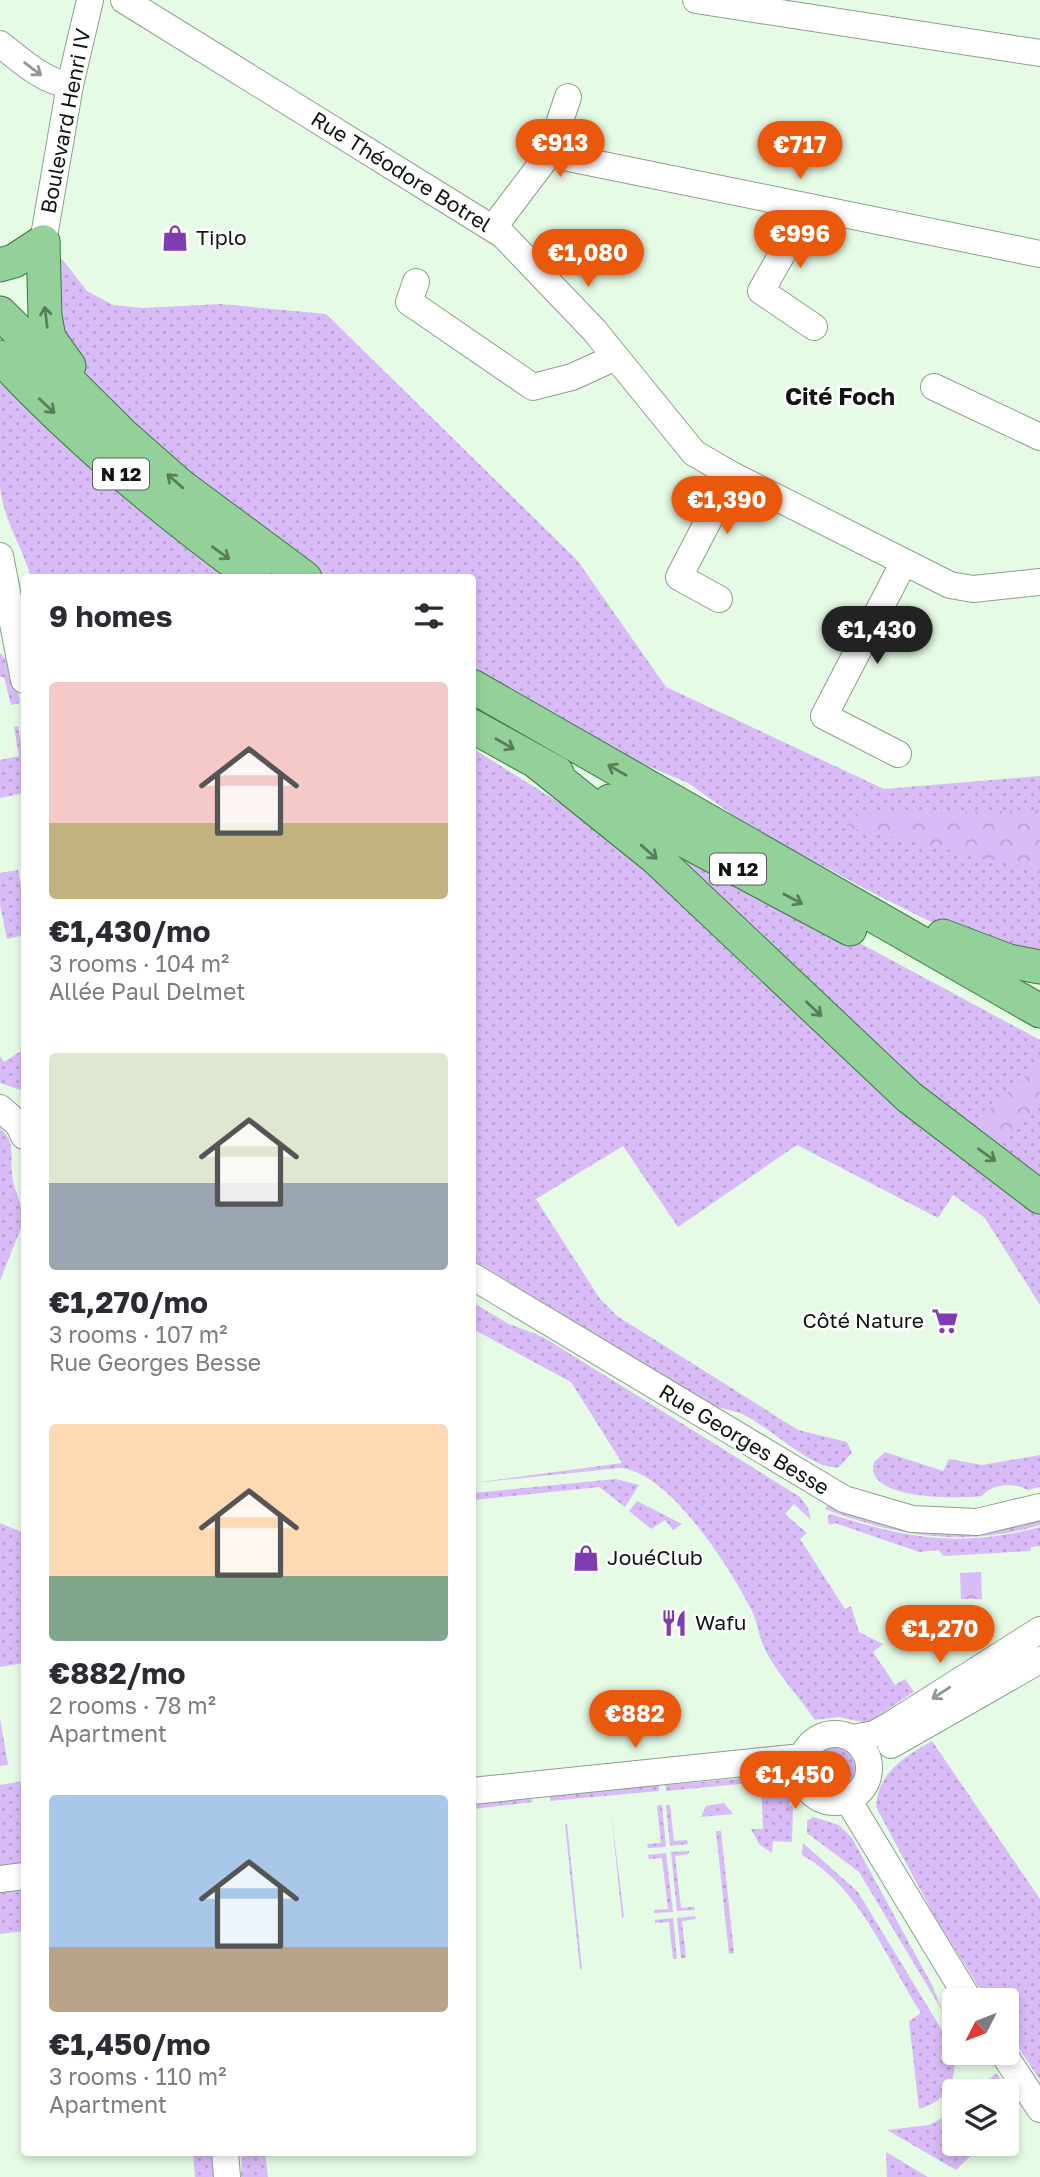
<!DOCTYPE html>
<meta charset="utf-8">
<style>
body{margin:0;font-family:"Golos Text",sans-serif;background:#f2f2f3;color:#2b2b33;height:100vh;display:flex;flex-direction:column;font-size:26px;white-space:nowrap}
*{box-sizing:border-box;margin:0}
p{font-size:23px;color:#7c7c81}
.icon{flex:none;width:38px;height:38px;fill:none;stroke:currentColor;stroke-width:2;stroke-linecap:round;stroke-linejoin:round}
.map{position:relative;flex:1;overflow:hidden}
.drawer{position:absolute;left:21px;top:574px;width:455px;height:1582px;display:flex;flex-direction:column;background:#fff;border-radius:7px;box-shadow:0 4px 10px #0003}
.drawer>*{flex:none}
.needle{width:46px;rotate:228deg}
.fabs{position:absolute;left:942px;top:1988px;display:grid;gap:14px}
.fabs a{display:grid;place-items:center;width:77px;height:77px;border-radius:7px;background:#fff;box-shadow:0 4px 10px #0003;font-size:35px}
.price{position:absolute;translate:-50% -60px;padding:0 16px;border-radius:24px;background:#ea580c;color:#fff;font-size:23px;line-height:46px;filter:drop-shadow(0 2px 4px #0008)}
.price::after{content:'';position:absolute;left:50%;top:42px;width:21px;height:16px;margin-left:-10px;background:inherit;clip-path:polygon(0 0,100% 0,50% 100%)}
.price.selected{background:#222;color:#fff}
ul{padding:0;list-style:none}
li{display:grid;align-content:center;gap:14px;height:371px;padding:0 28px}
li span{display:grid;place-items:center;height:217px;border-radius:7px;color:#555}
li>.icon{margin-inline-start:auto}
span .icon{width:126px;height:126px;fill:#fffc;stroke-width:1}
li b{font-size:30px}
h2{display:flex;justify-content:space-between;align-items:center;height:84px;padding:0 28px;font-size:30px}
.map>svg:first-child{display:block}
.grass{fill:url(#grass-dots)}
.forest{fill:url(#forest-crowns)}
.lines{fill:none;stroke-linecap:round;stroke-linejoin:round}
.minor-casing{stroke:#8c9f8c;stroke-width:28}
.major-casing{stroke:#377b3e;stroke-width:35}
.minor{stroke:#fff;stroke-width:26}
.major{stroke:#94d19a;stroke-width:33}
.oneway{stroke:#939693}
.oneway2{stroke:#587d5b}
.labels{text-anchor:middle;stroke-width:5;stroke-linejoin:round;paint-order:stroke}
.shield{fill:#fff;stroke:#575c57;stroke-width:2}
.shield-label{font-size:19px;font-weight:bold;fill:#0f160f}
.street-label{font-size:21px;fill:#0f160f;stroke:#fff}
.poi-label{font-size:21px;fill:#0f160f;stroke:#fff;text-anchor:start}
.quarter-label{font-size:24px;font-weight:bold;fill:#0f160f;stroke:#fff}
</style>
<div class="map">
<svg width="1040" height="2177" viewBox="0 0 1040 2177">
<defs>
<pattern id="grass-dots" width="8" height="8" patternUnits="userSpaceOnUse" patternTransform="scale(1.75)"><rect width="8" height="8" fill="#d9bbf7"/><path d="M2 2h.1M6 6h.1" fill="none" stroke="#b9a0d3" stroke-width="1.8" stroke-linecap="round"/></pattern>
<pattern id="forest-crowns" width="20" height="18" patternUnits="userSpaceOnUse" patternTransform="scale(1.75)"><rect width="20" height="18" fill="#d9bbf7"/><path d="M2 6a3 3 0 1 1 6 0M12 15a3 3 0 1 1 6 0" fill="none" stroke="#b9a0d3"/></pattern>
</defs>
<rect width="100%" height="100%" fill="#e6fbe6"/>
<g class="grass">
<polygon points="62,259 87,291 113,305 142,308 221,304 326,314 577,560 666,687 884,789 1040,776 1040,959 943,928 873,893 747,825 688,783 619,754 473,673 472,578 321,577 195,481 102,393 69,355 51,263"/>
<path d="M0,383L240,577H31C22,547 3,519 0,486C0,453 0,417 0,383Z"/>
<path d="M0,653C14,666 17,684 20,703L11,705L4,677H0Z"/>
<polygon points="18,726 24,759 24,793 0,798 0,760 19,756 14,727"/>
<path d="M472,748L594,824L1040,1207V1305L985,1218L953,1195L938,1218L797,1145L678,1227L623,1146L536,1199L600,1299L617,1316L798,1430L847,1442L852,1453L839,1467C816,1473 767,1425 744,1415C735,1410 723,1410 713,1405L473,1260Z"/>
<polygon points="657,834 1040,1040 1040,1187 854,1038"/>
<polygon points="18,870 24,903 24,935 7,939 0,905 0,873"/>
<polygon points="24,1049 24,1091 0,1083 0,1056 4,1062"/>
<path d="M0,1128C16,1142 10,1155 12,1173C13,1193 25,1205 24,1227L22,1225L0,1281Z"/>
<path d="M472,1302L507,1323L543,1337L800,1497L808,1508L811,1520L794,1504L785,1514L807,1533L800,1539L845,1609L851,1606L859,1632L883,1644L873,1652L895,1685L905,1679L914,1692L867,1723L839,1717L815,1720C799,1696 774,1671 763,1645C758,1633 757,1620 751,1609C730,1568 669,1471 620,1468L473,1483L622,1463L571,1382L473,1329Z"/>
<path d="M885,1452L943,1471L949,1459L982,1465L1040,1455V1487L1028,1490C1014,1482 992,1483 982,1496C959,1499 862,1500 874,1462Z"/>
<polygon points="616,1479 639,1485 625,1507 599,1487 473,1500 473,1493"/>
<polygon points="637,1501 682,1524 673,1530 665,1520 651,1529 629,1511"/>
<path d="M828,1504L1040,1518V1525C966,1548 896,1536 825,1509Z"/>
<path d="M831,1514C906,1539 963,1548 1040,1527V1546L1031,1547L1030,1551L944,1556L938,1550L919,1552L835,1523L829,1525L827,1517Z"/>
<polygon points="0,1523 24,1533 24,1663 0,1667"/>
<polygon points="0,1718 8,1765 0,1766"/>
<path d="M932,1741L1040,1899V2080L1006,2029V2000H987L936,1919L876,1807C878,1772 904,1757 932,1741Z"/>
<circle cx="834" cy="1768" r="21"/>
<polygon points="778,1775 791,1797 789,1805 793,1807 792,1842 773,1841 772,1853 759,1844 751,1829 763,1829 761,1782 666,1791 665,1785"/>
<polygon points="24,1781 24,1866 0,1869 0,1785"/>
<polygon points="658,1781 659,1791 550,1801 550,1795"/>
<polygon points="529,1796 533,1802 473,1809 472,1798"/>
<polygon points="724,1803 733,1814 701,1817 706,1806"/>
<polygon points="662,1805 666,1847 648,1848 647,1844 661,1843 657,1806"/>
<polygon points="666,1805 670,1805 674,1841 687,1840 688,1844 670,1846"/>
<polygon points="611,1811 624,1917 622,1918"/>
<polygon points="813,1817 839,1825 852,1838 932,1985 943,2012 859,1872 807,1833 807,1821"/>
<polygon points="565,1824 567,1824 582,1969 580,1969"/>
<polygon points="716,1831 721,1831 734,1953 729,1954"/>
<path d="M803,1843L858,1892L951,2045C961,2073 950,2101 919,2109L909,2021L921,2013C886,1959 861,1888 802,1855Z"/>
<polygon points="689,1851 689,1854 675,1856 681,1908 694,1907 695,1910 677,1911 671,1852"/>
<polygon points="666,1853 673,1912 654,1913 654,1910 668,1909 662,1858 649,1859 648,1855"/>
<polygon points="24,1887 24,1931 0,1934 0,1889"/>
<polygon points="695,1916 696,1919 682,1921 686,1958 681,1958 677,1918"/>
<polygon points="673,1918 677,1959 673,1959 669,1922 655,1923 655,1920"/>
<polygon points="996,2073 1007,2089 1006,2111 1006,2091 976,2091"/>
<polygon points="954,2112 954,2144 983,2144 956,2170 887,2130 929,2125"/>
<polygon points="886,2152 928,2177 887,2177"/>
<polygon points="193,2153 213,2153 218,2177 195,2177"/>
<polygon points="242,2153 265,2153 268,2177 241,2177"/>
</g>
<g class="forest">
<polygon points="1040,810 1040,874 1028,867 845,827 858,815"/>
<polygon points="1040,1064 1040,1107 995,1146 967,1124 1004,1100 1011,1087"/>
<polygon points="981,1572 982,1599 961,1599 960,1573"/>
</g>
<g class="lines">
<defs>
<g id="minor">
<polyline points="124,0 503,235 594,330 694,453 732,475 950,585 973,589 1040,582"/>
<polyline points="696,0 1040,53"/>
<path d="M0,44C22,61 42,81 70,85"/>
<polyline points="549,154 1040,254"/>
<polyline points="809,207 761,291 814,327"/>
<polyline points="493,228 549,154 568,97"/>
<polyline points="43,242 70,85 90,0"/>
<polyline points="416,282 409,302 533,387 572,377 616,357"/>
<polyline points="934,387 1040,437"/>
<polyline points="0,556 24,680"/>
<polyline points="719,599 679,577 732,475"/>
<polyline points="898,754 824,716 904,562"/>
<polyline points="0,1108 18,1124 24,1136"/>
<polyline points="472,1276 844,1499 912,1519 977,1522 1040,1507"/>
<circle cx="835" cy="1768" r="34"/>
<polyline points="853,1738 874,1734 892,1724 1040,1630"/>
<polyline points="891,1745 1040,1660"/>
<polyline points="472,1791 802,1757"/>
<polyline points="848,1800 969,2000"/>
<polyline points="0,1879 24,1876"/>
<polyline points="1003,2053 1040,2109"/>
<polyline points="225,2152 227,2177"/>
</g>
<g id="major">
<polyline points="43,242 45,316 49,338 69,366"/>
<polyline points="0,265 14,261 43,242"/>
<polyline points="0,313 121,433 181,486 305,578"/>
<path d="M0,357C77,440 163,511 255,578"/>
<polyline points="472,686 1040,1011"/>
<polyline points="472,726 557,773"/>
<polyline points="538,763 656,858 909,1097 1040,1197"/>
<polyline points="610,801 850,929"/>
<polyline points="943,936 1009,961 1040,967"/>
</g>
</defs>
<use href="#minor" class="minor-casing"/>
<use href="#major" class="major-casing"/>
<use href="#minor" class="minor"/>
<use href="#major" class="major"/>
</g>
<defs><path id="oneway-shaft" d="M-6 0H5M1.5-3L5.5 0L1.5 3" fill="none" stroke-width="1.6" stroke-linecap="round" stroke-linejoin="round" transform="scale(1.75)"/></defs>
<g class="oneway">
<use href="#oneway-shaft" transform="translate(33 69) rotate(37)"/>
<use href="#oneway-shaft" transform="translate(941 1693) rotate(147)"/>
</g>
<g class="oneway2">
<use href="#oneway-shaft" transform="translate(46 317) rotate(-97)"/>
<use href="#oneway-shaft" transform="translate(47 406) rotate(43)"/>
<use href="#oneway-shaft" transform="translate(175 481) rotate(-139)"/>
<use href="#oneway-shaft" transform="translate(221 553) rotate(36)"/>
<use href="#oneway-shaft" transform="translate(505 744) rotate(30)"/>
<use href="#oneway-shaft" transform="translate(617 770) rotate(-150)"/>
<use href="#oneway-shaft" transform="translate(649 852) rotate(41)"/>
<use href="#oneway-shaft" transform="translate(793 899) rotate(28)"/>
<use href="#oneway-shaft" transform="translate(814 1009) rotate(44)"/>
<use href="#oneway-shaft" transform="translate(987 1155) rotate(36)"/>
</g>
<defs>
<symbol id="shop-bare" viewBox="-9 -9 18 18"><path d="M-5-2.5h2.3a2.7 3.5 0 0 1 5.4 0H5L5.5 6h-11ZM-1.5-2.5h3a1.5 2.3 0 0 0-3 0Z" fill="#7f3db2" stroke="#fff" stroke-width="2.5" paint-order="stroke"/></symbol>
<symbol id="supermarket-bare" viewBox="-9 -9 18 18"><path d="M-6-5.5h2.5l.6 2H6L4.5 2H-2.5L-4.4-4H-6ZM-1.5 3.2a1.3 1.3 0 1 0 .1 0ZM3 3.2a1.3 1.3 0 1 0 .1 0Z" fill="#7f3db2" stroke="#fff" stroke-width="2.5" paint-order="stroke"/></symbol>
<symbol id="restaurant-bare" viewBox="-9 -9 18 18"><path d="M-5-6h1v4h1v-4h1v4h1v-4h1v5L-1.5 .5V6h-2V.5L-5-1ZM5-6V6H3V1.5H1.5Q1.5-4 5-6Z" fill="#7f3db2" stroke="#fff" stroke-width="2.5" paint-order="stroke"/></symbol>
</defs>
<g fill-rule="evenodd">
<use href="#shop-bare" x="156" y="219" width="38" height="38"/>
<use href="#supermarket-bare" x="926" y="1302" width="38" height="38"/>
<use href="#shop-bare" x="567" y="1539" width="38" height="38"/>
<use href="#restaurant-bare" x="655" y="1604" width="38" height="38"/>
</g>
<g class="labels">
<g class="shield">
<rect x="93" y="458.5" width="56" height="31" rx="5"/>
<rect x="710" y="853.5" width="56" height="31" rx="5"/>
</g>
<g class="shield-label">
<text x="121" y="481">N 12</text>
<text x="738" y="876">N 12</text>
</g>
<g class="street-label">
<text transform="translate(66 121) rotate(-79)" y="7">Boulevard Henri IV</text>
<text transform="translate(401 172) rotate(32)" y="7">Rue Théodore Botrel</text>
<text transform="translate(744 1440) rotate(31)" y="7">Rue Georges Besse</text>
</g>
<g class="poi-label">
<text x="196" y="245">Tiplo</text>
<text x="924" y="1328" text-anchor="end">Côté Nature</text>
<text x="607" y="1565">JouéClub</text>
<text x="695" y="1630">Wafu</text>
</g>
<g class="quarter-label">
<text x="840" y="405">Cité Foch</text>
</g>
</g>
</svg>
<div class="fabs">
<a><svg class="needle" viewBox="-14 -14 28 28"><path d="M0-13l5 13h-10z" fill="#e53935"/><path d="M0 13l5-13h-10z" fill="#7c7c81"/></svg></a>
<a><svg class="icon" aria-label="layers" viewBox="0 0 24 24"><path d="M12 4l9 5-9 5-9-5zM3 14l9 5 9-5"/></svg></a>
</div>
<b class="price" style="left:560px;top:179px">€913</b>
<b class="price" style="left:800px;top:181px">€717</b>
<b class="price" style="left:800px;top:270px">€996</b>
<b class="price" style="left:588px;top:289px">€1,080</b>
<b class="price" style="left:727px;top:536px">€1,390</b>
<b class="price selected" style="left:877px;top:666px">€1,430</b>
<b class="price" style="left:940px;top:1665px">€1,270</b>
<b class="price" style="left:635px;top:1750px">€882</b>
<b class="price" style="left:795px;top:1811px">€1,450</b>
<section class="drawer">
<h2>9 homes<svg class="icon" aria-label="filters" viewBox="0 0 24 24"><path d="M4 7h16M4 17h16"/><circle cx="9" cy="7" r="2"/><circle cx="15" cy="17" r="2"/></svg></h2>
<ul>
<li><span style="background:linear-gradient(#f6c9c9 65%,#c2b280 0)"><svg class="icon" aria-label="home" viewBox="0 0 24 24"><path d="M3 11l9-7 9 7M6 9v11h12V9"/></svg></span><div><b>€1,430/mo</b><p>3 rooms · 104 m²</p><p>Allée Paul Delmet</p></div></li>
<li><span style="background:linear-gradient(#dfe7d0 60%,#9aa5b1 0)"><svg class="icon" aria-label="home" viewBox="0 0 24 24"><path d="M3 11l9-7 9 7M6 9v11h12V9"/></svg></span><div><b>€1,270/mo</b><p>3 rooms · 107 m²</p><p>Rue Georges Besse</p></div></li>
<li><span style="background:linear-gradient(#ffd9b3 70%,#7fa58c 0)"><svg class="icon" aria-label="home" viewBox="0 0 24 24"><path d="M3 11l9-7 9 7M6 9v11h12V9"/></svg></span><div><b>€882/mo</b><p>2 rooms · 78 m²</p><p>Apartment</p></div></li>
<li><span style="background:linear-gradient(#a9c7e8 70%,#b9a48a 0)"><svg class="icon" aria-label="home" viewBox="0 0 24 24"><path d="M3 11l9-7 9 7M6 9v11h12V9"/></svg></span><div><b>€1,450/mo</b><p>3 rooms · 110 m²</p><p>Apartment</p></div></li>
</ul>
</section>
</div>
